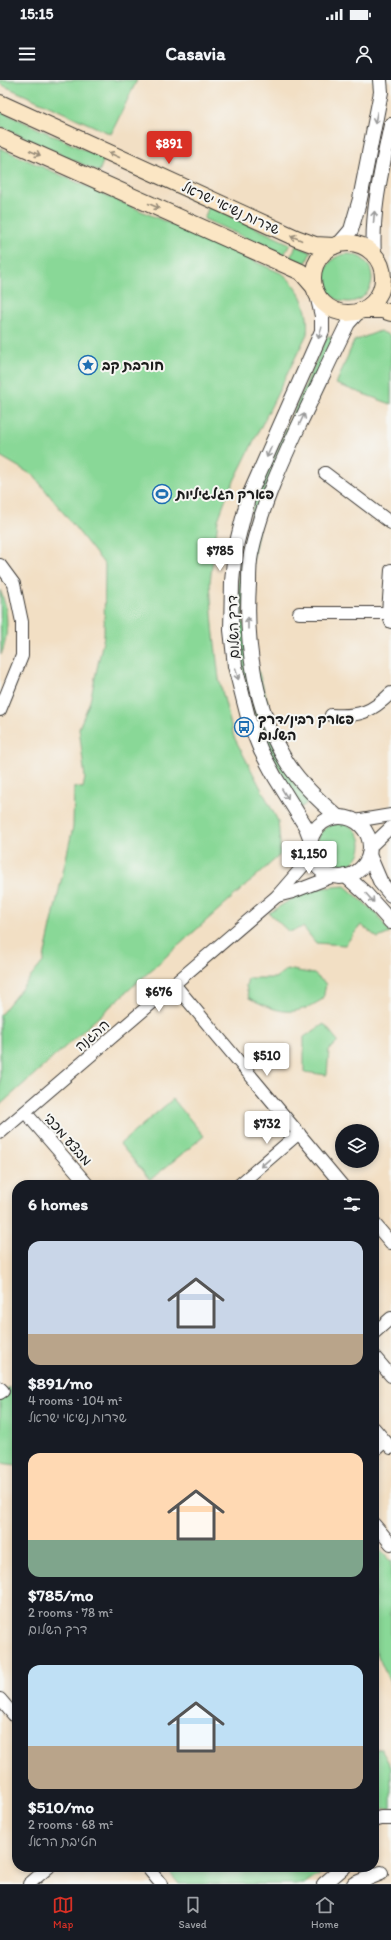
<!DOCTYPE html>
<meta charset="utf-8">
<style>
body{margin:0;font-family:Itim,"Playpen Sans Hebrew",sans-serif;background:#20242c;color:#f1f3f6;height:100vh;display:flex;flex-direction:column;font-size:15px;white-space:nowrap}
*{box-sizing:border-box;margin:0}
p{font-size:13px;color:#9ea1a6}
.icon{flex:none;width:22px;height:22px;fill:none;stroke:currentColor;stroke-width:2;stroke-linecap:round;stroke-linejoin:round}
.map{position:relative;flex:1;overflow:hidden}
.details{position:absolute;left:12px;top:1100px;width:367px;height:692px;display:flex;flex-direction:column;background:#171b24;border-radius:16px;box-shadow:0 2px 6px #0003}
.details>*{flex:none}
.controls{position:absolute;left:335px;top:1044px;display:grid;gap:8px}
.controls a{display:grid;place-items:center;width:44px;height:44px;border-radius:50%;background:#171b24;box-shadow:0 2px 6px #0003;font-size:20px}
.price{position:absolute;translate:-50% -34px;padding:0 9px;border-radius:4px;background:#fff;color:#222;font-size:13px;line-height:26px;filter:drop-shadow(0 1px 2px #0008)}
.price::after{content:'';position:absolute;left:50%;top:24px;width:12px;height:9px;margin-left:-6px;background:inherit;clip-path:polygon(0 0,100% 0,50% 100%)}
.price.active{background:#d93025;color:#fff}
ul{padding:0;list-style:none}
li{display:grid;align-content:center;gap:8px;height:212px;padding:0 16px}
li span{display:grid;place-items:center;height:124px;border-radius:12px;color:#555}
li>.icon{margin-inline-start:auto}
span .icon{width:72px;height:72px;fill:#fffc;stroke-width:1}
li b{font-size:17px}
h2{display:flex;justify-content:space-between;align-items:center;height:48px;padding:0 16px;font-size:17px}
.status{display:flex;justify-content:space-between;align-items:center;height:28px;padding:0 20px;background:#171b24;direction:ltr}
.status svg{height:11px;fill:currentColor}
header{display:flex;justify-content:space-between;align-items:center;height:52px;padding:0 16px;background:#171b24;font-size:18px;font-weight:700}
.tabs{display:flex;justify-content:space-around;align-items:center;height:56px;border-top:1px solid #363941;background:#171b24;font-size:11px;color:#9ea1a6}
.tabs a{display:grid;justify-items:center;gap:2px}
.tabs .active{color:#d93025}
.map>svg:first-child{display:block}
.green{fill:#89d897;stroke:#527a5a}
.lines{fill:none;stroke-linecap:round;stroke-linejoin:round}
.minor-casing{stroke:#3c3935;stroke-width:14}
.tertiary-casing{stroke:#3c3935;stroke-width:16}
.secondary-casing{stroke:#3c3935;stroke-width:18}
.minor{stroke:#fff;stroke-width:12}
.tertiary{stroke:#fff;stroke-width:14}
.secondary{stroke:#fbe6c4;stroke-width:16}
.oneway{stroke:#999}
.oneway2{stroke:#978b78}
.labels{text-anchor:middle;stroke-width:4;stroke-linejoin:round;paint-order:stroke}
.street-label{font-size:14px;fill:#1c1c1c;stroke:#f6f6f2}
.poi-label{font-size:14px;font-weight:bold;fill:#1c1c1c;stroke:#f6f6f2;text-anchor:start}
</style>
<div class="status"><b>15:15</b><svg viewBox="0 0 49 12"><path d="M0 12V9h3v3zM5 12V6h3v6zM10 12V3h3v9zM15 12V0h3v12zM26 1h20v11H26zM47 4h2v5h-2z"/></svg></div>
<header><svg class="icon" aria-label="menu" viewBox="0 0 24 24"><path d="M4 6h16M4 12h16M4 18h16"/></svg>Casavia<svg class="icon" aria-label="person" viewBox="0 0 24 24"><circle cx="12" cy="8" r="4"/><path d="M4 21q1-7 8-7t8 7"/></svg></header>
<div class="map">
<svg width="391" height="1804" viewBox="0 0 391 1804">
<rect width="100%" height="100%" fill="#f6f6f2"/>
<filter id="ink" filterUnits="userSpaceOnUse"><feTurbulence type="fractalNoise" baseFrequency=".025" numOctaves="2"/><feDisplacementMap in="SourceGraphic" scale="8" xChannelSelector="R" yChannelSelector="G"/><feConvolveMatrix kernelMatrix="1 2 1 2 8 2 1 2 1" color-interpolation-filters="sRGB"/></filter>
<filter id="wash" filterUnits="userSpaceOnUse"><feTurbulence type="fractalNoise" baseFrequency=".012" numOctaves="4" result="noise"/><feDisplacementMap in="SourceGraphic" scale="16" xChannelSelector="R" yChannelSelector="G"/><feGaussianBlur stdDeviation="0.9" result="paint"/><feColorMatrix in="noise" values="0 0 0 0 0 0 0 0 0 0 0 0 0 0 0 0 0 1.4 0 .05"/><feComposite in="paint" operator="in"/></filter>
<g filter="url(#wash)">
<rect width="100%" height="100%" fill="#f2dfc4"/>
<g class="green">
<polygon points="0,0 137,0 111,54 0,4"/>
<polygon points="0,31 104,79 99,92 0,46"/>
<path d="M0,68L283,194C300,208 310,231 307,254L228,413L218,440L210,502L213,546L219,599L234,657L278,741L281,774L0,1025V935L43,882L73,747L74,707L83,708L85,698L79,648L90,621L104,556L105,485L34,396L0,376Z"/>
<polygon points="209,126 290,164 284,175 204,139"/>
<polygon points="296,166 311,172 306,183 290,178"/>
<circle cx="348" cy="198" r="24"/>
<polygon points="380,251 391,256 391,324 336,304 354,261"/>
<polygon points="327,256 333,258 267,405 242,538 292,701 310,721 300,728 269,671 253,630 242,587 238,539 239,487 254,421"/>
<path d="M0,510C9,529 9,556 1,575Z"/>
<circle cx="339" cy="765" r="22"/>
<polygon points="345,806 376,833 390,853 378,858 361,845 345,865 316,863 303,847 289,852 269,833 308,809"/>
<path d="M287,889L314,894L326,904L323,919C293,938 279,933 249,918L246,906L248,898H275Z"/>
<polygon points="324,944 338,961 329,970 327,995 304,992 304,957"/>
<polygon points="173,1019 204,1056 150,1100 120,1064"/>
<polygon points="9,1307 17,1316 17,1385 0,1383 0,1315"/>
<polygon points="374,1463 391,1482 391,1605 374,1567"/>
<polygon points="374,1669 381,1669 391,1687 391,1728 374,1730"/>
<polygon points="165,1787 192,1787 222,1790 223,1787 331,1787 305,1804 179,1804"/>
</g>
</g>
<g filter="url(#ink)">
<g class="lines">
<defs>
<g id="minor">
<polyline points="325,393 391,443"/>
<polyline points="0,485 14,504 22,542 22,576 0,630"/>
<polyline points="391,490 388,533 391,542"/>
<polyline points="299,533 388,533"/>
<path d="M331,635C359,637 372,632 391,613"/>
<polyline points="355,741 391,735"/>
<polyline points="370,767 391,747"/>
<polyline points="277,816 293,812 334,796"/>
<polyline points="174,904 342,1105"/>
<polyline points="25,1032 88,1105"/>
<polyline points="0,1053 277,816 303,786 311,770"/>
<polyline points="239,1105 299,1053"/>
<polyline points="374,1143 391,1163"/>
<polyline points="374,1253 391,1238"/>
<polyline points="374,1276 391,1296"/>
<polyline points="0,1308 3,1311 0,1313"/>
<polyline points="374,1348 391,1368"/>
<polyline points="374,1371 385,1361"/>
<polyline points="374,1444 391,1464"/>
<polyline points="0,1619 17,1639"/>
<polyline points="147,1787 161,1804"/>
<polyline points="29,1804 49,1787"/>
</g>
<g id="tertiary">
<polyline points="339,164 351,150 360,119 381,12 380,0"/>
<path d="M374,176C371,131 382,89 391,45"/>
<path d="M338,737C319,721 302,705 288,684C255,632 245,564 249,504C249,494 249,483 251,474C261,427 281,384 301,341C317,308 332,275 348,243L359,231"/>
<circle cx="340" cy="767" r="30"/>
<polyline points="311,760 306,747 275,697 261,671 249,641 235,586 231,550 232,502 235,470 248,418 322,251 322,236 317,215"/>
<polyline points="369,775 381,803 391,815"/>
<polyline points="346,796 366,814 391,842"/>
<polyline points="374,1740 381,1738 391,1738"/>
<polyline points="324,1804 344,1787"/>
<polyline points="354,1804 381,1793"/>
</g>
<g id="secondary">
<polyline points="0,23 296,158 315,165 334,166"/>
<polyline points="0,57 301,192 314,207"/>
<circle cx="348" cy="198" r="35"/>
<polyline points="362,230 382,230 391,233"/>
</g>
</defs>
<use href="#minor" class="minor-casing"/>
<use href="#tertiary" class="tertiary-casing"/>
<use href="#secondary" class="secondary-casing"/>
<use href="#minor" class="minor"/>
<use href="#tertiary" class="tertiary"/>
<use href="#secondary" class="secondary"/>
</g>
<defs><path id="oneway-shaft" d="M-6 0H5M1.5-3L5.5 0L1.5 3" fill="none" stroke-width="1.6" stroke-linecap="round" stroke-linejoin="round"/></defs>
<g class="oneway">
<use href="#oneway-shaft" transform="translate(376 38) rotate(101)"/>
<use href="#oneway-shaft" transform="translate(374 137) rotate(-85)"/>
<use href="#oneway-shaft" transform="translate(320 253) rotate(107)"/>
<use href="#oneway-shaft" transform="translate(302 339) rotate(-65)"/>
<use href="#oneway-shaft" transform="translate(269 372) rotate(114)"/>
<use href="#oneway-shaft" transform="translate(248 543) rotate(-90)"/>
<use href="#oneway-shaft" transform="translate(237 594) rotate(76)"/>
<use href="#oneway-shaft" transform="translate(285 714) rotate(58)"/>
<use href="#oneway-shaft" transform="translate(370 818) rotate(48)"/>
<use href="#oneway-shaft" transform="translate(265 1083) rotate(139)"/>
</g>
<g class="oneway2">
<use href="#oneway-shaft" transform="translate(35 73) rotate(24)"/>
<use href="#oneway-shaft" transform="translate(114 75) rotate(-156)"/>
<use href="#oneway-shaft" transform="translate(154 126) rotate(24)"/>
<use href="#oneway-shaft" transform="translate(296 158) rotate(-157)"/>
</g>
</g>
<defs>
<symbol id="sight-ring" viewBox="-11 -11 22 22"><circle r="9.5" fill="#f6f6f2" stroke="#1f6fb2" stroke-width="1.5"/><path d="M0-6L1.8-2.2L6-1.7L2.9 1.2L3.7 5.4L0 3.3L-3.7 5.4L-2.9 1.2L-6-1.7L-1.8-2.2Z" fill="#1f6fb2"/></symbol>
<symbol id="stadium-ring" viewBox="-11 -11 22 22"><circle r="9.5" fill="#f6f6f2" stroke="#1f6fb2" stroke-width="1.5"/><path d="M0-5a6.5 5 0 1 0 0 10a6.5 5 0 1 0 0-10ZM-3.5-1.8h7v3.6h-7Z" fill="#1f6fb2"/></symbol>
<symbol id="bus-ring" viewBox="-11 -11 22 22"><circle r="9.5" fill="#f6f6f2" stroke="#1f6fb2" stroke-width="1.5"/><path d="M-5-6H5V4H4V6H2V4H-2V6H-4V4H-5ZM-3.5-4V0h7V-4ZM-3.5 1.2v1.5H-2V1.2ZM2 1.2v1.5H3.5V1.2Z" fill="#1f6fb2"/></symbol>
</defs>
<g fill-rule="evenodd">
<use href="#sight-ring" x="77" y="274" width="22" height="22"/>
<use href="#stadium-ring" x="151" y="403" width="22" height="22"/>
<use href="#bus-ring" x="233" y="636" width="22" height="22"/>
</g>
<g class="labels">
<g class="street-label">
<text transform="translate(231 128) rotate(25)" y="5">שדרות נשיאי ישראל</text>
<text transform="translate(233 547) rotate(-92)" y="5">דרך השלום</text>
<text transform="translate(92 955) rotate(-41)" y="5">ההגנה</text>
<text transform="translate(68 1059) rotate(49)" y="5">מבצע מכבי</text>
</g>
<g class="poi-label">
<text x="102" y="290">חורבת קב</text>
<text x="176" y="419">פארק הגלגיליות</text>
<text x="258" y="644">פארק רבין/דרך<tspan x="258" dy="16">השלום</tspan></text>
</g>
</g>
</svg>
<div class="controls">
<a><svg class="icon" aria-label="layers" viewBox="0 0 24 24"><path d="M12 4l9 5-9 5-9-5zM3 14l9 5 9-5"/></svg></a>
</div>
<b class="price active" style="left:169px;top:85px">$891</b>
<b class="price" style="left:220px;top:492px">$785</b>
<b class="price" style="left:309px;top:795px">$1,150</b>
<b class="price" style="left:159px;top:933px">$676</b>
<b class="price" style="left:267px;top:997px">$510</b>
<b class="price" style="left:267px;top:1065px">$732</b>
<section class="details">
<h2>6 homes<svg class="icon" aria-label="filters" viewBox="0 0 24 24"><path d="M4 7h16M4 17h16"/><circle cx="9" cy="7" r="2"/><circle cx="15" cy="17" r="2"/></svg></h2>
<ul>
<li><span style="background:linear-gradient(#c9d6e8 75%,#b9a48a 0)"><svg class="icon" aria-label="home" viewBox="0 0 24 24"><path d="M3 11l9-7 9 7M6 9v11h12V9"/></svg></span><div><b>$891/mo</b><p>4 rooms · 104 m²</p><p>שדרות נשיאי ישראל</p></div></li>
<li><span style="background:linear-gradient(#ffd9b3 70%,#7fa58c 0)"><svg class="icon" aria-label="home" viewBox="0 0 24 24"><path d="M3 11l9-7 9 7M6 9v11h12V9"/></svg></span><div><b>$785/mo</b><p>2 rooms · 78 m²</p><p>דרך השלום</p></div></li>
<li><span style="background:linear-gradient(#bfe0f5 65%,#b9a48a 0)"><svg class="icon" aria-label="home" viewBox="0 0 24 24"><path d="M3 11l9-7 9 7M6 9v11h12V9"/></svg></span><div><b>$510/mo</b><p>2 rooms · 68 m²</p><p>חטיבת הראל</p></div></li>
</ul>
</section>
</div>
<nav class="tabs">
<a class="active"><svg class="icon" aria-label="map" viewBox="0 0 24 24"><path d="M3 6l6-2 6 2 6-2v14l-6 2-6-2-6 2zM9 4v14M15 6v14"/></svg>Map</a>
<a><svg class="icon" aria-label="saved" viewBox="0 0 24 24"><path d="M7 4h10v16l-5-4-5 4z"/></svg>Saved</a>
<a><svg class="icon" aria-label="home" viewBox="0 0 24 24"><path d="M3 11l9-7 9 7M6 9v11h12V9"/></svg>Home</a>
</nav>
